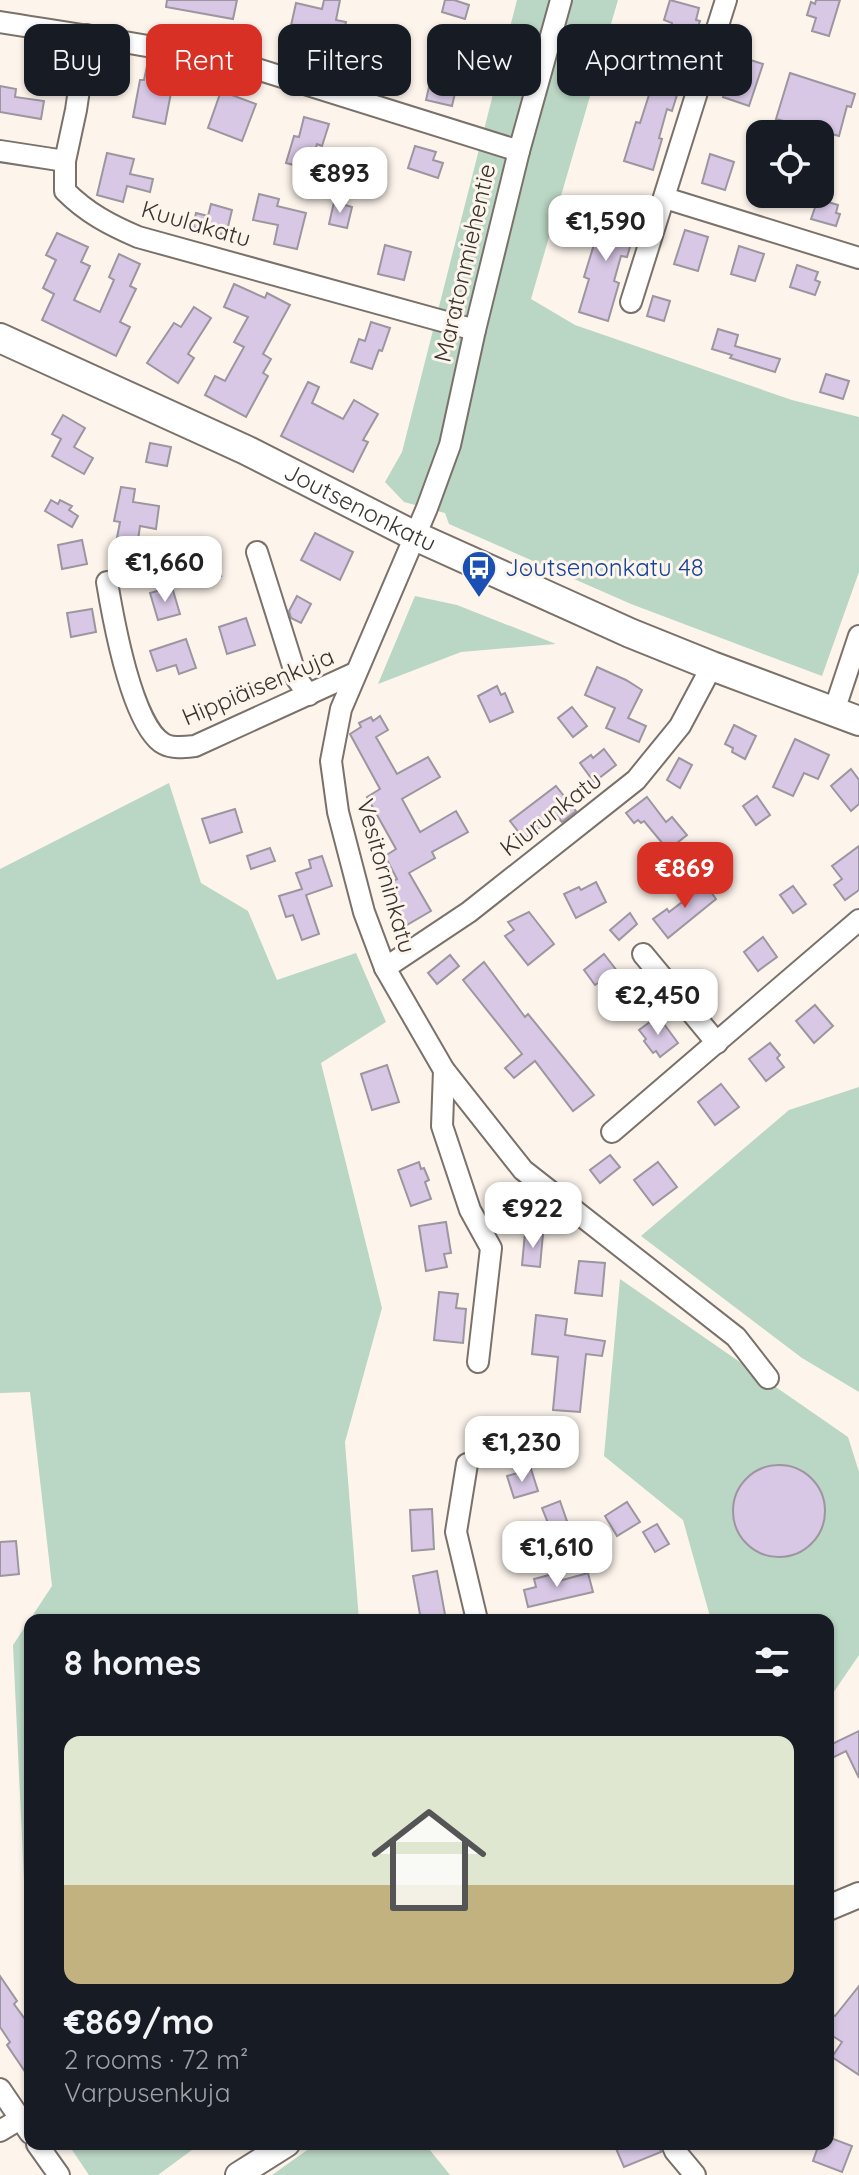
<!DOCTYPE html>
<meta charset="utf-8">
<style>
body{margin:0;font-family:Quicksand,sans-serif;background:#242831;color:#f1f3f6;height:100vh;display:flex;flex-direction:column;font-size:30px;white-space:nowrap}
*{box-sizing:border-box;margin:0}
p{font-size:26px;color:#9ea1a6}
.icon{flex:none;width:44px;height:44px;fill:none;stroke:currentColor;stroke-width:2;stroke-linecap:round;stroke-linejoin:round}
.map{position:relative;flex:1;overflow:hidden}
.panel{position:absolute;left:24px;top:1614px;width:810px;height:536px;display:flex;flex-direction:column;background:#171b24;border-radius:16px;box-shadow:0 2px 6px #0004}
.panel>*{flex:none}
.banner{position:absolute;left:24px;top:24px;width:812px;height:72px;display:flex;gap:16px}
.controls{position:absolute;left:746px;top:120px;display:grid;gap:16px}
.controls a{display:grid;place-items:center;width:88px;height:88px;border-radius:16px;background:#171b24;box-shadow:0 2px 6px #0004;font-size:40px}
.price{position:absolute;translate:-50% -68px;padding:0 18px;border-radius:16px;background:#fff;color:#222;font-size:26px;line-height:52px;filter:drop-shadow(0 2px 4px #0008)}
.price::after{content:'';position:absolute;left:50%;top:48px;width:24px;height:18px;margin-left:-12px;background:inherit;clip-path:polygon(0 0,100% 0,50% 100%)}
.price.selected{background:#d93025;color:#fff}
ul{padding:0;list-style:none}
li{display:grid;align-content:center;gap:16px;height:424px;padding:0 40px}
li span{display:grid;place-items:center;height:248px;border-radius:16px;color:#555}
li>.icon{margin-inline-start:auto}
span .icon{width:144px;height:144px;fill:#fffc;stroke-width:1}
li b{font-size:34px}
h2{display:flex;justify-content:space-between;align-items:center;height:96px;padding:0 40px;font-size:34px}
.pill{padding:0 28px;border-radius:16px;background:#171b24;box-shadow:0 2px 6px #0004;font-size:28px;line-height:72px}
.pill.selected{background:#d93025;color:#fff}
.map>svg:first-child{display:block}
.green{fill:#bad6c4}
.building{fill:#d8c8e5;stroke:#9b969f;stroke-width:2}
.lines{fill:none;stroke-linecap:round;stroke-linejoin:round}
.minor-casing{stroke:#79716a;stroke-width:24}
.tertiary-casing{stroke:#79716a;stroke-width:28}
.secondary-casing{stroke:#79716a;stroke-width:32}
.minor{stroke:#fff;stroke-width:20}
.tertiary{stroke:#fff;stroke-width:24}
.secondary{stroke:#fff;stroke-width:28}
.labels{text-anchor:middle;stroke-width:6;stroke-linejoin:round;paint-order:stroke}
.street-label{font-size:24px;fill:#383431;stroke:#fdf5ec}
.transit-label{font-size:24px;fill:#164399;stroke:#fdf5ec;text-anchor:start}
</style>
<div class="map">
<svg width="859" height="2175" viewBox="0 0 859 2175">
<rect width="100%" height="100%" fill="#fdf5ec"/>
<g class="green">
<polygon points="517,0 618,0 531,299 575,325 792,400 859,417 859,572 822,676 631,604 449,524 445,513 404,502 385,482 402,452"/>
<polygon points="415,596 457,605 556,644 461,652 378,684"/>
<polygon points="169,783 201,883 248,911 277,980 356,953 386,1022 321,1063 382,1308 345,1442 359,1620 30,1620 30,1893 24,1880 13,1645 52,1586 30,1392 0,1393 0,869"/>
<polygon points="859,1087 859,1392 802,1358 641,1236 789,1110"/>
<polygon points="620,1279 848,1437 859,1472 859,1655 829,1699 828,1620 711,1620 683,1520 604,1456"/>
<polygon points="68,2144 200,2144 158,2175 89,2175"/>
<polygon points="320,2144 425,2144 450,2175 272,2175 310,2148"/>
</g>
<g class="building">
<polygon points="167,0 237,0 233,19 166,7"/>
<polygon points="324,0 340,0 336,20 346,22 341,42 290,30 296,3 322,9"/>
<polygon points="445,0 454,0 469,5 465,19 442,12"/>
<polygon points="670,0 699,8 696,20 700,21 689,55 685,54 678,78 682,79 672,111 667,109 659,138 662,139 653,170 624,161 636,122 640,123 672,23 664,20"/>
<polygon points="816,0 840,0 829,36 812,31 816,18 807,15 811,2 815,4"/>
<polygon points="369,34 390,39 388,47 394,48 390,63 364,57"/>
<polygon points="738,56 763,64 749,106 723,97 727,84 729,84"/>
<polygon points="147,66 175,72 165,124 133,117 140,80 144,80"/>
<polygon points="790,73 855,94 851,107 847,106 839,136 776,119"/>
<polygon points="432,74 464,81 461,95 455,93 452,106 426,100"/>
<polygon points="0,86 16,89 15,97 44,101 41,119 0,112"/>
<polygon points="221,91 256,104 242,141 208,128"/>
<polygon points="304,117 329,124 322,146 317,144 309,169 286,163 294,136 299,137"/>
<polygon points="415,146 436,152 433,160 443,163 438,178 408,168"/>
<polygon points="107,153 134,159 130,174 153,179 150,192 127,186 123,202 97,195"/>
<polygon points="710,154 734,162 725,190 702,183"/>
<polygon points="259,194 279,199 277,206 306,213 297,249 274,244 278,225 253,220"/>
<polygon points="818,199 838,205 836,213 840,214 836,226 811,219"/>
<polygon points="334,202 352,207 347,228 329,224"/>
<polygon points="211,204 232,210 226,235 193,227 196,213 208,216"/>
<polygon points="603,206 630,214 626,227 635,230 627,257 621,256 614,281 619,283 608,321 579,312 589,279 584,277 599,228 596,226"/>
<polygon points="685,230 708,237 698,271 674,264"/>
<polygon points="57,233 88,247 81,262 90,266 74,300 100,312 114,280 109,277 119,254 140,264 130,286 136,289 120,322 130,327 116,356 42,320 54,294 43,288 56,260 46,255"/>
<polygon points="385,245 411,252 404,280 378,274"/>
<polygon points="739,246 764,254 755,281 731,274"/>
<polygon points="797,265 818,272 815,280 820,282 815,295 790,287"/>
<polygon points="234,284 265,298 267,293 290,305 263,354 271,359 263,373 268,376 246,417 205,395 215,376 225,381 244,347 234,342 248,317 224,307"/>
<polygon points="653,296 670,301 664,321 647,316"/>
<polygon points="194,307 211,318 188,354 194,358 178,383 147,363 174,323 181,327"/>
<polygon points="371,322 390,328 382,351 379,350 372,369 351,362 359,339 365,341"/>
<polygon points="718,329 738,335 735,346 780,359 775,372 730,358 732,355 712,349"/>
<polygon points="826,374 849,381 843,399 820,392"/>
<polygon points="308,382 319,387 312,403 343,419 354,400 378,414 363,440 368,442 353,472 281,436"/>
<polygon points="63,415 85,428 74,447 93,458 84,474 52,456 61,439 52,434"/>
<polygon points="150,443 171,447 167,466 146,462"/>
<polygon points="121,487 135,489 133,502 159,506 156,529 140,526 137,547 116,543 120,522 114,521"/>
<polygon points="51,500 58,504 60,500 72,506 69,510 78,516 72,527 45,511"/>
<polygon points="315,533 353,552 340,580 301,560"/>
<polygon points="82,540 87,564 62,569 58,545"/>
<polygon points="215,556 221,576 198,583 192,563"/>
<polygon points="172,587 180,614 158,620 150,593"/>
<polygon points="297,596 311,604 301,623 291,618 289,611"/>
<polygon points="92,609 96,632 71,637 67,613"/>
<polygon points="246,618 255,645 227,654 219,627"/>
<polygon points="186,639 196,668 179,674 176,665 157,671 150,651"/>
<polygon points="597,667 626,680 642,690 628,718 646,726 639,742 606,728 615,708 585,695"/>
<polygon points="497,686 501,695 505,693 513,712 490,722 478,696"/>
<polygon points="572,707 587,726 573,737 558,718"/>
<polygon points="380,716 388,730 376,737 397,774 428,757 440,777 402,799 420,832 456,811 468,832 432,852 435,858 409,873 431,911 405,926 393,904 397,901 388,884 397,879 385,856 396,849 367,797 380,789 350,734 361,727 359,723 371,717 373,721"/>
<polygon points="734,725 756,736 745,759 732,752 733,748 725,744"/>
<polygon points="795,739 829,755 818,779 804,773 793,796 773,787"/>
<polygon points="604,749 616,765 594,782 580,763 591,755 593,758"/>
<polygon points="679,758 692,765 680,788 667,780"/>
<polygon points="851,769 859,780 859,804 851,811 831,786"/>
<polygon points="556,786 576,811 562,822 557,816 524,839 510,821"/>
<polygon points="757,796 770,815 756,825 743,806"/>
<polygon points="647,797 666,822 672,817 687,835 668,850 644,821 641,823 638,820 634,823 626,813"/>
<polygon points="235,809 242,832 210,843 202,819"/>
<polygon points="859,846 859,890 845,900 834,885 842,879 832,866"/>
<polygon points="270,848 275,861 251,869 247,856"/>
<polygon points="322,856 332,886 306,895 319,934 302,940 293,915 286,917 279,896 302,889 296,873 311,868 309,860"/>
<polygon points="703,881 716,899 668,938 653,919 667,909 669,912 694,893 692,889"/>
<polygon points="596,882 606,902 576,918 564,894 579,887 581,890"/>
<polygon points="793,886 806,904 793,913 780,895"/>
<polygon points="529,912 554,944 528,965 505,936 514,930 508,922"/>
<polygon points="630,913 637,924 619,940 610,930"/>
<polygon points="763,937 777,957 758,971 744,952"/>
<polygon points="604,954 628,985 613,998 600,982 595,985 584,970"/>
<polygon points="450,955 459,966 437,984 428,973"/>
<polygon points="484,962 525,1017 528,1014 594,1095 573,1111 535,1061 514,1078 505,1068 522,1054 463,980"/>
<polygon points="815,1005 833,1026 814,1043 796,1021"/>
<polygon points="658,1016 678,1043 660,1057 656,1051 653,1053 644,1041 646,1039 639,1030"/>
<polygon points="770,1043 780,1055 777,1058 784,1067 766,1081 749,1059"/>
<polygon points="387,1065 399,1102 372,1110 361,1074"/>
<polygon points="721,1084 739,1107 715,1125 698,1102"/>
<polygon points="610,1155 620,1167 600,1183 590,1170"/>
<polygon points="419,1162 421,1169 424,1168 429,1180 425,1182 431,1199 411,1206 398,1170"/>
<polygon points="658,1162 677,1187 653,1205 634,1180"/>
<polygon points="446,1222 451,1253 444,1254 447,1267 426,1271 419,1226"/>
<polygon points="525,1233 543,1234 540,1267 522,1265"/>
<polygon points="579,1261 605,1263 602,1296 575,1293"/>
<polygon points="439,1292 458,1294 456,1308 466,1309 463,1343 434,1340"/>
<polygon points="536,1315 567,1319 565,1335 605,1341 602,1356 586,1354 580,1412 553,1410 558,1357 532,1354"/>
<circle cx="779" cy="1511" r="46"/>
<polygon points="531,1469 538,1491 514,1498 507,1476"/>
<polygon points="560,1501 569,1527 552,1533 542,1508"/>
<polygon points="627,1502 640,1522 617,1536 605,1516"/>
<polygon points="432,1509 434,1549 412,1551 410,1510"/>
<polygon points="657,1524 669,1544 655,1552 643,1532"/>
<polygon points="16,1541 19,1574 0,1576 0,1542"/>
<polygon points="437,1571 446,1620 421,1620 413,1576"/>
<polygon points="588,1573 593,1592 528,1607 524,1590 536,1587 534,1579 553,1574 555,1582"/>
<polygon points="859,1731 859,1778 846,1751 828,1760 828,1746"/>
<polygon points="0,1976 17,2001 14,2004 30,2026 30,2079 7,2045 10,2042 0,2027"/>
<polygon points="859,1986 859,2075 832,2057 842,2042 828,2033 828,2011 835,2016"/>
<polygon points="828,2137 852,2146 842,2172 813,2161 819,2144 828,2144"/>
<polygon points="614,2144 659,2144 661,2152 624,2167"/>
</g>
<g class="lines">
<defs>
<g id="minor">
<polyline points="561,0 519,151 475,330 450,445 427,508 341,709 331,761 338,812 364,912 385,968 444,1070 523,1170 736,1337 768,1378"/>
<path d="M0,22C87,36 174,48 260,70L519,151"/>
<path d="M87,35L76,110L65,161V191C87,213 110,225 138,237L475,330"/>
<polyline points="0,151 65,161"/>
<polyline points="665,198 859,258"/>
<polyline points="631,302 726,0"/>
<polyline points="257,552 297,679 309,695"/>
<path d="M107,582C113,618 132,727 164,744C173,749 186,747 195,746L355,673"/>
<polyline points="834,711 859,636"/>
<polyline points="643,954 717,1043"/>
<polyline points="385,968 469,912 636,780 680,726 712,666"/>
<polyline points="444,1070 442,1126 470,1210 491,1248 478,1362"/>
<polyline points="612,1132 859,920"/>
<polyline points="467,1464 456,1532 477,1620"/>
<polyline points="0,2089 30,2133"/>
<polyline points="0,2131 20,2119"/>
<polyline points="37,2144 59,2175"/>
<polyline points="672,2144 675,2151 695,2175"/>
</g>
<g id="tertiary">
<polyline points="828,1908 859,1895"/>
<polyline points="238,2175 287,2144"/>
</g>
<g id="secondary">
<path id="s1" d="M0,338L246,450L415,536L630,633L712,666L859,721"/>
</g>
</defs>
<use href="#minor" class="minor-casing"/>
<use href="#tertiary" class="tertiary-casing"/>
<use href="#secondary" class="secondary-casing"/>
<use href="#minor" class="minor"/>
<use href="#tertiary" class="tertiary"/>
<use href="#secondary" class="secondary"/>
</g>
<defs>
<symbol id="bus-pin" viewBox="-11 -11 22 30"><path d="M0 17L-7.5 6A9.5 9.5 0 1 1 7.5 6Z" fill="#1a4fb4" stroke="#fdf5ec"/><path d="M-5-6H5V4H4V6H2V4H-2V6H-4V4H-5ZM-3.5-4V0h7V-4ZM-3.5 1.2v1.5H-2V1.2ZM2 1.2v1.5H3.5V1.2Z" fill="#fff"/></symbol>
</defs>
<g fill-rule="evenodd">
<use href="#bus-pin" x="459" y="548" width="40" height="54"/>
</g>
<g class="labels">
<g class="street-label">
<text transform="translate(196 224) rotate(16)" y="8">Kuulakatu</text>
<text transform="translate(465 263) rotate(-77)" y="8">Maratonmiehentie</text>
<text dy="8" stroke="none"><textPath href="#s1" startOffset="398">Joutsenonkatu</textPath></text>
<text transform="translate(258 687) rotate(-23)" y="8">Hippiäisenkuja</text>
<text transform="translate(551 814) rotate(-38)" y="8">Kiurunkatu</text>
<text transform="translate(386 876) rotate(74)" y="8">Vesitorninkatu</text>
</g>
<g class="transit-label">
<text x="505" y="576">Joutsenonkatu 48</text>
</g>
</g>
</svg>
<div class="controls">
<a><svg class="icon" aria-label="locate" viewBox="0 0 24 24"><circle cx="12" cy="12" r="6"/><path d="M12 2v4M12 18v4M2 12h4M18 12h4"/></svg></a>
</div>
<b class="price" style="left:340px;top:215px">€893</b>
<b class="price" style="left:606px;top:263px">€1,590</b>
<b class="price" style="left:165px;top:604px">€1,660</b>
<b class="price selected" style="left:685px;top:910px">€869</b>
<b class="price" style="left:658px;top:1037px">€2,450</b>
<b class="price" style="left:533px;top:1250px">€922</b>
<b class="price" style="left:522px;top:1484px">€1,230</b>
<b class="price" style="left:557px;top:1589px">€1,610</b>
<div class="banner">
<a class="pill">Buy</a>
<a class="pill selected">Rent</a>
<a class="pill">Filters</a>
<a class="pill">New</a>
<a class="pill">Apartment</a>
</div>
<section class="panel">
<h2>8 homes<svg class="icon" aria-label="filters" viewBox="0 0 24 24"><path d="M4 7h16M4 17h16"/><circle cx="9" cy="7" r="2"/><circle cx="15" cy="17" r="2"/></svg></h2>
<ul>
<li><span style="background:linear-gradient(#dfe7d0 60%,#c2b280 0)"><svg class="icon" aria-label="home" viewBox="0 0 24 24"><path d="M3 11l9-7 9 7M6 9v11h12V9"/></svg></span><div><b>€869/mo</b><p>2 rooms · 72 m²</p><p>Varpusenkuja</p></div></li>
</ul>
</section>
</div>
